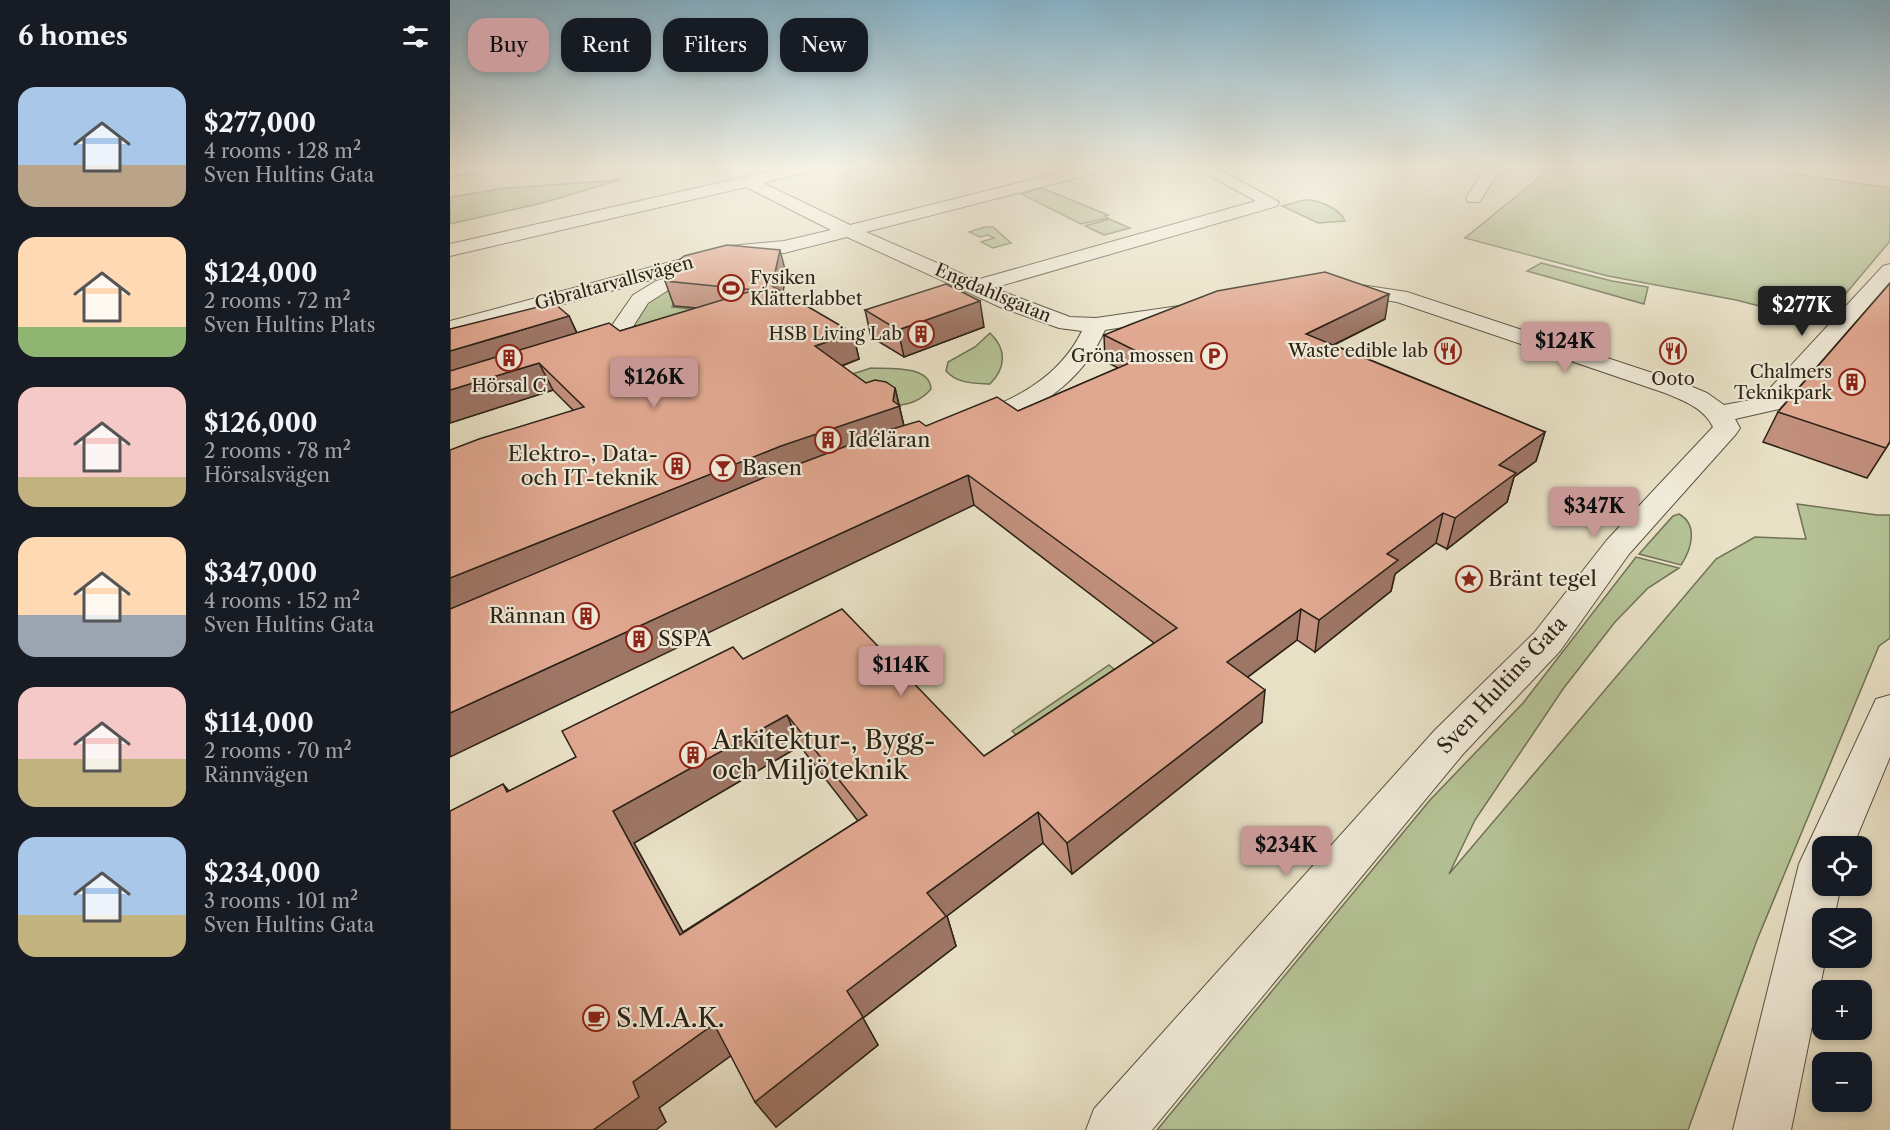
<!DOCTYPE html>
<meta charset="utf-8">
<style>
body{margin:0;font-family:"Libre Caslon Text",serif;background:#20242c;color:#f1f3f6;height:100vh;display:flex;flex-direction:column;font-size:22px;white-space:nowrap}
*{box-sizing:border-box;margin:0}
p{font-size:20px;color:#9ea1a6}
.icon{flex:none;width:33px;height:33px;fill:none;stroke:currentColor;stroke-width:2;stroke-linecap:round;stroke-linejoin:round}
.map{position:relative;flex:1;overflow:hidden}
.sheet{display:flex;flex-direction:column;background:#171b24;width:450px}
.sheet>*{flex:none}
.banner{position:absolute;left:18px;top:18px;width:570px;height:54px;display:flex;gap:12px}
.controls{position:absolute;left:1362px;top:836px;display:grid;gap:12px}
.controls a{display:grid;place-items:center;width:60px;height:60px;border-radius:12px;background:#171b24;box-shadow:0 3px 9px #0003;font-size:30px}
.price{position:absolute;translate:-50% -51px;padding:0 14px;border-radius:6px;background:#c59692;color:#111;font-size:20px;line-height:39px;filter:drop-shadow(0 2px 3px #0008)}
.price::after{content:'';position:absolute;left:50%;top:36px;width:18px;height:14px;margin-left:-9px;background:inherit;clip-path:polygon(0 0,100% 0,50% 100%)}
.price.active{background:#222;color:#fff}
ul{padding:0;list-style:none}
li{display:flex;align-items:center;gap:18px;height:150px;padding:0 18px}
li span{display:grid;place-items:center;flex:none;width:168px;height:120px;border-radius:18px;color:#555}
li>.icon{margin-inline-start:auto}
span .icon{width:72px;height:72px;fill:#fffc;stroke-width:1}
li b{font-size:26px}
h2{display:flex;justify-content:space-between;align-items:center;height:72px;padding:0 18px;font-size:26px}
.tag{padding:0 21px;border-radius:18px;background:#171b24;box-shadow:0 3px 9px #0003;font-size:21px;line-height:54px}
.tag.active{background:#c59692;color:#111}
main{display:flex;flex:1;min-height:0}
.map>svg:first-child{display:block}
.green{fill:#b5c396;stroke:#707256;stroke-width:1.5}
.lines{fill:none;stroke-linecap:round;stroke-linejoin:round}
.minor-casing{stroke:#5a5243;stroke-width:2}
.minor{fill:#f1ecda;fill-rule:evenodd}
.wall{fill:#c2907d;stroke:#2b2217;stroke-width:1.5;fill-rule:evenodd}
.shaded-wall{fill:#9e7666;stroke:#2b2217;stroke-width:1.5}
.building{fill:#e1a891;stroke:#2b2217;stroke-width:1.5;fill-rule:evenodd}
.labels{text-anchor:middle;stroke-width:4.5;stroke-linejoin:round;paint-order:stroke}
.far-poi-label{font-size:18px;fill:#2b2217;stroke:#f1ecda;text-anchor:end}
.far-street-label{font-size:18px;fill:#2b2217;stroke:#f1ecda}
.poi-label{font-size:21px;fill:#2b2217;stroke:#f1ecda;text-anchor:start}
.street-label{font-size:21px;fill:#2b2217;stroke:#f1ecda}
.near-poi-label{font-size:26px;fill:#2b2217;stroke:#f1ecda;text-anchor:start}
</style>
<main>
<section class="sheet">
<h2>6 homes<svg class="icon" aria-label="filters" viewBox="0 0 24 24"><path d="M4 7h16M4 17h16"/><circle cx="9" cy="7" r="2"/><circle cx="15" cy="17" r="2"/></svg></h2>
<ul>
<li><span style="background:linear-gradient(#a9c7e8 65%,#b9a48a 0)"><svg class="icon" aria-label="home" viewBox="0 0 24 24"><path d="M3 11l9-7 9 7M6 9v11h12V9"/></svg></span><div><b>$277,000</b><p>4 rooms · 128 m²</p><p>Sven Hultins Gata</p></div></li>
<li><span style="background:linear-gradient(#ffd9b3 75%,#8fb573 0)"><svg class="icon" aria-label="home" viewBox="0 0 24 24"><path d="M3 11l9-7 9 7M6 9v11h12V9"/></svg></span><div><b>$124,000</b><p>2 rooms · 72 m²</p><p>Sven Hultins Plats</p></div></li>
<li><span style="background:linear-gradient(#f6c9c9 75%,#c2b280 0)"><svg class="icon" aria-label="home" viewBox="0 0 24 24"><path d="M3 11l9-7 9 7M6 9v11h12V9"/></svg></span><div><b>$126,000</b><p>2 rooms · 78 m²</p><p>Hörsalsvägen</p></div></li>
<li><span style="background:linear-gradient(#ffd9b3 65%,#9aa5b1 0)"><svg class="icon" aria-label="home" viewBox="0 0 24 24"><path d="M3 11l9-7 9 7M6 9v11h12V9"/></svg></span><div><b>$347,000</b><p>4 rooms · 152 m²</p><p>Sven Hultins Gata</p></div></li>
<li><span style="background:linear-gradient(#f6c9c9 60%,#c2b280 0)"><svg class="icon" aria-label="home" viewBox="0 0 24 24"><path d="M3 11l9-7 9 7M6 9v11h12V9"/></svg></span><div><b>$114,000</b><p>2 rooms · 70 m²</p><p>Rännvägen</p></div></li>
<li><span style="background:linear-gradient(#a9c7e8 65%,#c2b280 0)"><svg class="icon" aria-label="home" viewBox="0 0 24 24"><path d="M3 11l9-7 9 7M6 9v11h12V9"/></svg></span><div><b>$234,000</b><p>3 rooms · 101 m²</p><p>Sven Hultins Gata</p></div></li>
</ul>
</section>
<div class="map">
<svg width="1440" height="1130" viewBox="0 0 1440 1130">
<rect width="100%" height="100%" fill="#e9e1c6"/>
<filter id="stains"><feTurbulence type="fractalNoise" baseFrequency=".00333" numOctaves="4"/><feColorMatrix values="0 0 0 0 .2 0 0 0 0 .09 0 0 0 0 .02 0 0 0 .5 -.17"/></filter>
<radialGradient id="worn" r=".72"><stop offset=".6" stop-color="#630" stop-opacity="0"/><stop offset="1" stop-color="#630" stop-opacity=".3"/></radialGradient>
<g class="green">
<polygon points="1101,168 1304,168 1440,188 1440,241 1372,322 1286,300 1158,276 1015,238"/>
<polygon points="170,180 92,203 0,224 0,197 57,188"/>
<polygon points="592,188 658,215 655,216 658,218 631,224 571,194"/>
<path d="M854,200C867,199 890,208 895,221L868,223L832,206Z"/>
<polygon points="659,219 680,228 654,235 635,226"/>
<polygon points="535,227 543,227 561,243 543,248 531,242 544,238 538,235 530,237 519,232"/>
<polygon points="1091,263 1162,281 1198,287 1194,304 1077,271"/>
<polygon points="232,283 222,307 279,313 192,327 183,325 196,300"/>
<path d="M540,333C557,349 556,368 540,384C523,383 508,384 496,371L498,362L525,347Z"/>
<path d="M421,368C439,369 480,365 481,389C470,402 457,405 441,406L396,376Z"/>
<polygon points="1347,504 1427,515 1440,515 1440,638 1429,646 1307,940 1238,1130 707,1130 980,800 1073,703 1186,557 1229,568 1198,588 1165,622 1113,689 1025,820 999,874 1266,559 1305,537 1356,539"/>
<path d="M1229,514C1249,525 1241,550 1231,565L1189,554L1223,516Z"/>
<polygon points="659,665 682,684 584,751 562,731"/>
</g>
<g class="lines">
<defs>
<g id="minor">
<polygon points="0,168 38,168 31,173 0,176"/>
<path d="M335,168H364L362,171L313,183L400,225L628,168H655L653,171L416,232L526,280L806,201L746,168H766L829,202L827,206L543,288L620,317L646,318L736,305L744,306L747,311L744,316L736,317L655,330C635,375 600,402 556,421C541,426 527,433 512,430L508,424L512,418C561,402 608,380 632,331L609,328L550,307L397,237L334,253L281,258L0,335V321L280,246L334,241L381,230L296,187L0,256V244Z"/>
<polygon points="1035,168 1050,168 1030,202 1018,202 1016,198"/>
<path d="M1440,264V282L1329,409L1285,419L1290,428L1286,434L1179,554L1110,651L1013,754L702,1130H636L644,1109L985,730L1084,633L1157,540L1263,427C1254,408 1234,401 1215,393L947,302L878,291L875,287L878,283L885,281L957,292L1233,383L1257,393L1274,405L1311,398L1433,266Z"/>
<polygon points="230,274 237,276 240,280 237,284 220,289 198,303 170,347 131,360 123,358 119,353 123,348 154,337 183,295 206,281"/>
<polygon points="1440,695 1440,757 1403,846 1372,846 1372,885 1391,885 1384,918 1372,918 1372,957 1376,957 1341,1130 1283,1130 1349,864 1426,699"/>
</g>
</defs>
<use href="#minor" class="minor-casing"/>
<use href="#minor" class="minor"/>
</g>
<g class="wall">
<path d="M336,273L333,292L403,333L409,359L392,366L416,383L445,388L454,426H476L568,411L668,368L655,361L654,335L935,319L884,345L1095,432L1086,461L1064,477L1057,502L997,549L986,543L945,574L941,591L865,652L847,640L798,677L812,722L622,874L593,843L497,916L506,946L413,1018L428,1045L326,1127L281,1055L209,1108L216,1122L53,784L59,791L126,757L293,659L534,756L704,643L524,505L123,410L103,390L0,423V329L119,316L127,333L170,331L247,308L224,306L215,281ZM350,746L408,821L233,932L184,843Z"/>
<polygon points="415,310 534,327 454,357 421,337"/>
<polygon points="1328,412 1440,442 1417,478 1313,442"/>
</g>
<g class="shaded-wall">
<polygon points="330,250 336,273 330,310 322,286"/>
<polygon points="939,294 935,319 853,360 856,334"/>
<polygon points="530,301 534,327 454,357 448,330"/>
<polygon points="119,316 131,342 0,383 0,351"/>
<polygon points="403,333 409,359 372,373 365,346"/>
<polygon points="89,363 103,390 0,423 0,390"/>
<polygon points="445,388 456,435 0,619 0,578 443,401"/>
<polygon points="1095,432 1086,461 1064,477 1057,502 997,549 1005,518 1049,465"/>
<polygon points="518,475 524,505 0,757 0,713"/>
<polygon points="993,513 986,543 945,574 941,591 865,652 869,620 937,554"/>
<polygon points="851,609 847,640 775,694 777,662"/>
<polygon points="815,690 812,722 622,874 617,843"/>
<polygon points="337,715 350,746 184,843 251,965 230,935 163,811"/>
<polygon points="588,812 593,843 497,916 506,946 413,1018 428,1045 326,1127 305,1102 477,893"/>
<polygon points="264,1024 286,1052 209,1108 216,1122 206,1130 143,1130 183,1082"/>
</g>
<g class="building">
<polygon points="277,245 330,250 322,286 403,333 365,346 416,383 425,380 436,382 445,388 443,401 450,406 331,446 0,578 0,450 29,439 134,407 89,363 0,390 0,371 159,323 170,331 305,290 215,281 223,265 234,256"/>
<path d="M875,272L939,294L856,334L1095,432L1049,465L1066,473L1005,518L993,513L937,554L948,560L869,620L851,609L777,662L815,690L617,843L588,812L477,893L496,916L397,991L413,1017L305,1102L264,1024L183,1082L189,1097L143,1130H0V811L53,784L57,792L126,757L112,731L283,647L293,659L392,609L534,756L727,628L518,475L0,713V609L325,473L439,430L469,421L476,426L547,397L568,411L696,356L654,335L679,325L767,291ZM337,715L417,815L230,935L163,811Z"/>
<polygon points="1440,283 1440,441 1436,448 1328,412"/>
<polygon points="496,284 530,301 448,330 415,310"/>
<polygon points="104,303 119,316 0,351 0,329"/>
</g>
<linearGradient id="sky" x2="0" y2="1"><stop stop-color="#87b8d2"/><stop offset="0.51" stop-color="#f5f2e5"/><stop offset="1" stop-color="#f5f2e5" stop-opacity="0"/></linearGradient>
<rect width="1440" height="327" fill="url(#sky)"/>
<defs>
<symbol id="stadium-ring" viewBox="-11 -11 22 22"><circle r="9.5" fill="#f1ecda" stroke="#8f2418" stroke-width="1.5"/><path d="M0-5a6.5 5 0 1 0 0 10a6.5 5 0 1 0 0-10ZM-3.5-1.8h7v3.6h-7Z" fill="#8f2418"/></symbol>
<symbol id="building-ring" viewBox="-11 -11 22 22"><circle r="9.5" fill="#f1ecda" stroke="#8f2418" stroke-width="1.5"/><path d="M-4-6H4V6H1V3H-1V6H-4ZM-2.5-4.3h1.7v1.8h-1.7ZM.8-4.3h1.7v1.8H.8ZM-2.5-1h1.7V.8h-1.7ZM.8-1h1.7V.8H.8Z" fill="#8f2418"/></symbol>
<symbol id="restaurant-ring" viewBox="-11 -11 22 22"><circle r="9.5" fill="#f1ecda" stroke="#8f2418" stroke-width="1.5"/><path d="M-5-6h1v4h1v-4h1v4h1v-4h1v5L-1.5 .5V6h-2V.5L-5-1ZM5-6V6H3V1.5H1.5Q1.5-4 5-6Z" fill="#8f2418"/></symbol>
<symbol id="parking-ring" viewBox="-11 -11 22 22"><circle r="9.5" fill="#f1ecda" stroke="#8f2418" stroke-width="1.5"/><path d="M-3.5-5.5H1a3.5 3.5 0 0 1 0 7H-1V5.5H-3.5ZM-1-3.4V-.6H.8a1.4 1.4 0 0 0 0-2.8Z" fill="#8f2418"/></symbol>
<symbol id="bar-ring" viewBox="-11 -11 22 22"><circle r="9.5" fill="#f1ecda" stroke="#8f2418" stroke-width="1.5"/><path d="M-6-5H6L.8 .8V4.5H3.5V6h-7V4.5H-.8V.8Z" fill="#8f2418"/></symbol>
<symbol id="sight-ring" viewBox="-11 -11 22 22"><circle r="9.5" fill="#f1ecda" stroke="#8f2418" stroke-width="1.5"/><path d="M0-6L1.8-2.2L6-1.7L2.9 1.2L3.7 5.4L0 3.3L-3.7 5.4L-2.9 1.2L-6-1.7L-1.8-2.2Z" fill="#8f2418"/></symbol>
<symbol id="cafe-ring" viewBox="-11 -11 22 22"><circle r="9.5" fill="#f1ecda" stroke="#8f2418" stroke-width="1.5"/><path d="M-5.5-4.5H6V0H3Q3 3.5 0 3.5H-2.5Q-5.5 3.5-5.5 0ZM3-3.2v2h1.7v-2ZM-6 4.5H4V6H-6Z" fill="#8f2418"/></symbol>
</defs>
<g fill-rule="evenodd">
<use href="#stadium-ring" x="266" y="273" width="30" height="30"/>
<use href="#building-ring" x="456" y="319" width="30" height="30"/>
<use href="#restaurant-ring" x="983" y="336" width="30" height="30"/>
<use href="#restaurant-ring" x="1208" y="336" width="30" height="30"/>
<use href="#parking-ring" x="749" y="341" width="30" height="30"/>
<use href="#building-ring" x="44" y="343" width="30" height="30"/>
<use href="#building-ring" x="1387" y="367" width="30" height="30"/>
<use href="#building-ring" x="363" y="425" width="30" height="30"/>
<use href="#building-ring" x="212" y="451" width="30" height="30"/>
<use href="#bar-ring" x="258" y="453" width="30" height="30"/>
<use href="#sight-ring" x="1004" y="564" width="30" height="30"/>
<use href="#building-ring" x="121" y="601" width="30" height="30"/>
<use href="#building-ring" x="174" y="624" width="30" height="30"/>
<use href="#building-ring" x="228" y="740" width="30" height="30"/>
<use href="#cafe-ring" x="131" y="1003" width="30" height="30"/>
</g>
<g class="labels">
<g class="far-poi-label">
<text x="300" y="284" text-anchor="start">Fysiken<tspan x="300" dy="21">Klätterlabbet</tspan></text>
<text x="452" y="340">HSB Living Lab</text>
<text x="978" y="357">Waste edible lab</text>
<text x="744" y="362">Gröna mossen</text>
<text x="1382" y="378">Chalmers<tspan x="1382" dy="21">Teknikpark</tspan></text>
<text x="1223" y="385" text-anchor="middle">Ooto</text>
<text x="59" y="392" text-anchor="middle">Hörsal C</text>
</g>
<g class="far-street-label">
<text transform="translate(164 283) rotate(-15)" y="6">Gibraltarvallsvägen</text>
<text transform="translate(543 293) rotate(23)" y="6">Engdahlsgatan</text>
</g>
<g class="poi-label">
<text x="398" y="447">Idéläran</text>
<text x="208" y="461" text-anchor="end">Elektro-, Data-<tspan x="208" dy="24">och IT-teknik</tspan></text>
<text x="292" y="475">Basen</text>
<text x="1038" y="586">Bränt tegel</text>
<text x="116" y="623" text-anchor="end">Rännan</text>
<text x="208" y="646">SSPA</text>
</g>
<g class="street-label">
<text transform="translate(1052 685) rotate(-47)" y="7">Sven Hultins Gata</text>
</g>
<g class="near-poi-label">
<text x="262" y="749">Arkitektur-, Bygg-<tspan x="262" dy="30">och Miljöteknik</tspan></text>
<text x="166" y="1027">S.M.A.K.</text>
</g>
</g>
<rect width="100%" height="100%" filter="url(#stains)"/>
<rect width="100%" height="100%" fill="url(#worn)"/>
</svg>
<div class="controls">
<a><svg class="icon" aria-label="locate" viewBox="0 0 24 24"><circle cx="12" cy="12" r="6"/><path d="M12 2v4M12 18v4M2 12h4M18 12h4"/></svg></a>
<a><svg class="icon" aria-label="layers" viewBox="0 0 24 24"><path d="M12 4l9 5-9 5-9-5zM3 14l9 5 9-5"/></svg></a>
<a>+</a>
<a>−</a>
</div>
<b class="price active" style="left:1352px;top:337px">$277K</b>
<b class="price" style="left:1115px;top:373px">$124K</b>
<b class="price" style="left:204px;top:409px">$126K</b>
<b class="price" style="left:1144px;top:538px">$347K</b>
<b class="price" style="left:451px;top:697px">$114K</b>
<b class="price" style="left:836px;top:877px">$234K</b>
<div class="banner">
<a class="tag active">Buy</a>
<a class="tag">Rent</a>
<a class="tag">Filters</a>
<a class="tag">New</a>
</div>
</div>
</main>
